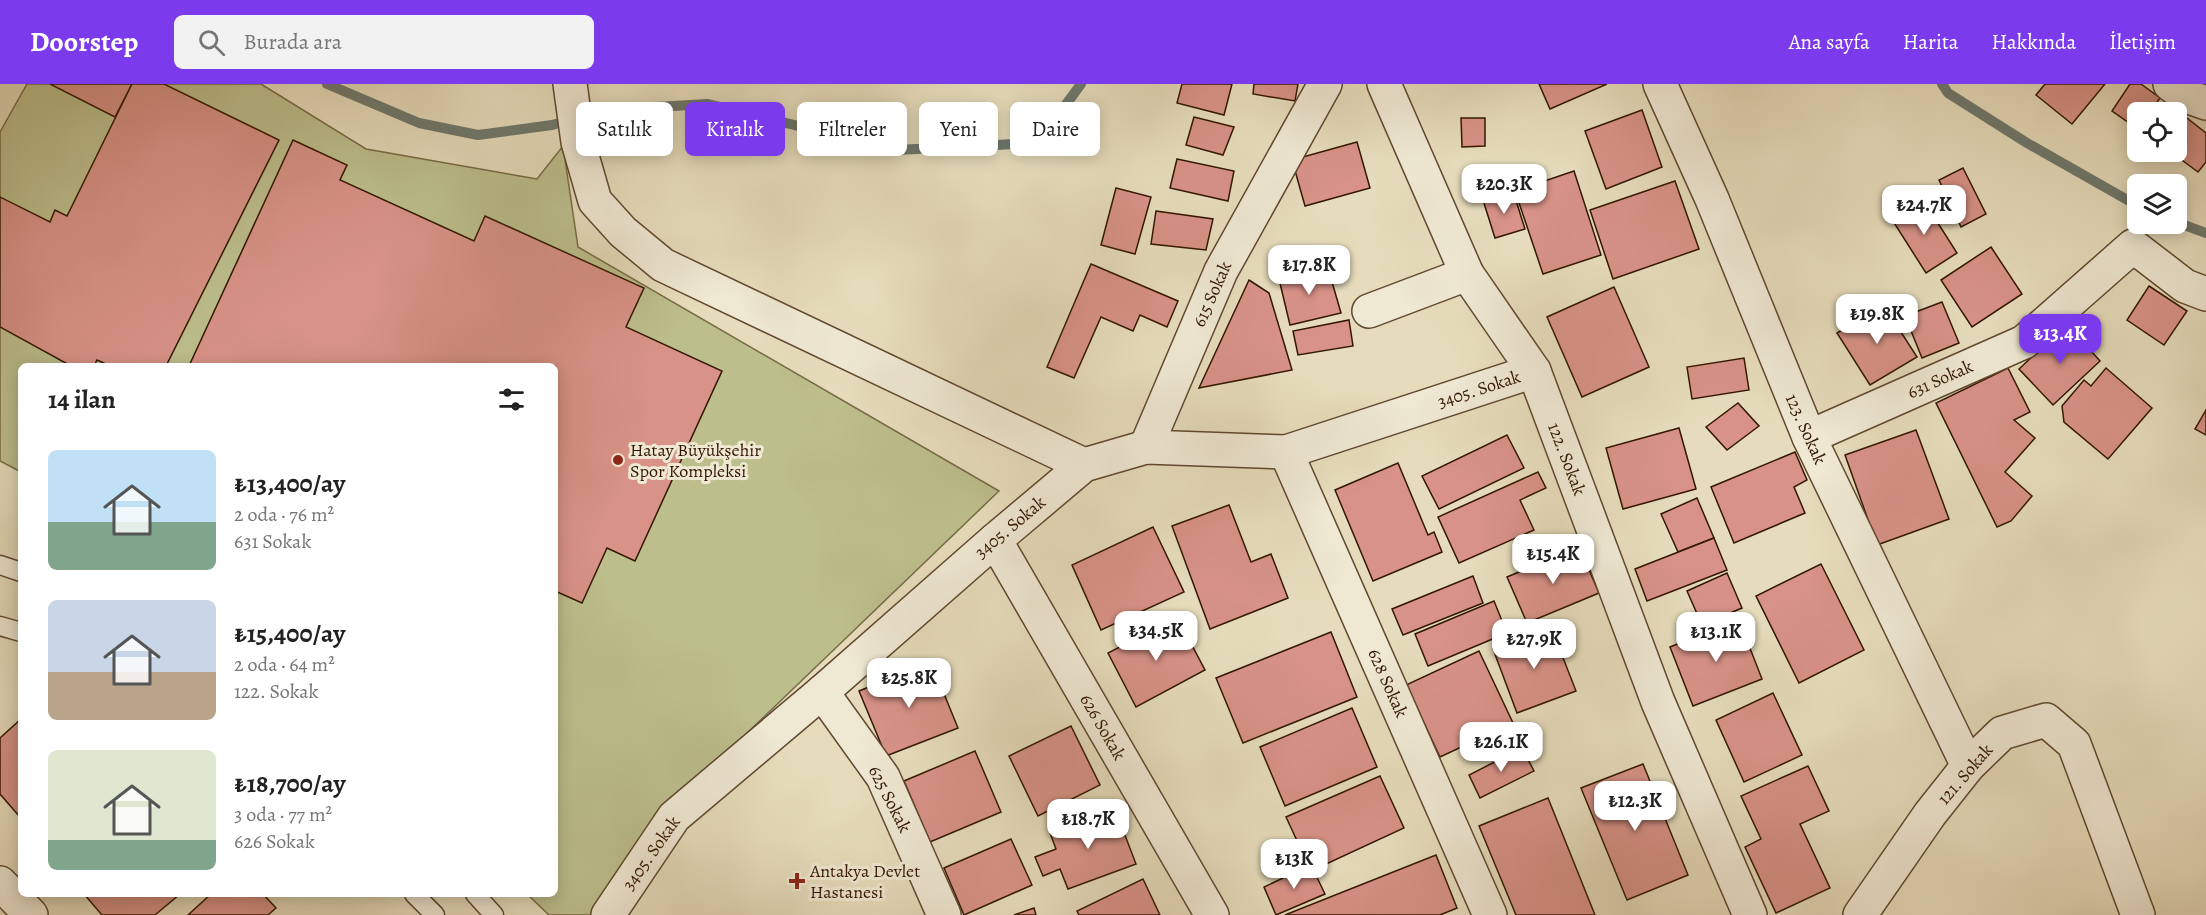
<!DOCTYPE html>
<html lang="tr">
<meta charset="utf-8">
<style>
body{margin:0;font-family:Alegreya,serif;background:#f2f2f2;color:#222;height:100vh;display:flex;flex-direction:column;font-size:22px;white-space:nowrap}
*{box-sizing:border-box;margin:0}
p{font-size:20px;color:#767676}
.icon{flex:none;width:33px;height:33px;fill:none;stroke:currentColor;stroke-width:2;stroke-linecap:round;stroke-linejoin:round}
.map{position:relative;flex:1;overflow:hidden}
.side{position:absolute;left:18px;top:279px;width:540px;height:534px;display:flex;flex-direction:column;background:#fff;border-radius:9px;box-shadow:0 3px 15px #0003}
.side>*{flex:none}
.guide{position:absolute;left:576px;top:18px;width:570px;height:54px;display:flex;gap:12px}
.controls{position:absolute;left:2127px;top:18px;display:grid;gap:12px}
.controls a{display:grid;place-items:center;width:60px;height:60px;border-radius:9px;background:#fff;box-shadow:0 3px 15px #0003;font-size:30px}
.price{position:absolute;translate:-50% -51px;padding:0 14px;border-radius:12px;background:#fff;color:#222;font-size:20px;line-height:39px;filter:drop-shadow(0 2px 3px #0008)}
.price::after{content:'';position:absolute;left:50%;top:36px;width:18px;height:14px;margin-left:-9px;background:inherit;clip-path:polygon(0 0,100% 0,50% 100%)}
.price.selected{background:#7c3aed;color:#fff}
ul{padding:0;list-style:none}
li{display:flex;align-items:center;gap:18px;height:150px;padding:0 30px}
li span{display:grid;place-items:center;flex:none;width:168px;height:120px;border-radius:9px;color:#555}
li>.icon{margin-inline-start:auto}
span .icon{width:72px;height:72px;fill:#fffc;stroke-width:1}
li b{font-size:26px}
h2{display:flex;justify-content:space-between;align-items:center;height:72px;padding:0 30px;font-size:26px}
.pill{padding:0 21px;border-radius:9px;background:#fff;box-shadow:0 3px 15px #0003;font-size:21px;line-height:54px}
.pill.selected{background:#7c3aed;color:#fff}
header{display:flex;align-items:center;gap:36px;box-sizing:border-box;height:84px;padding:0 30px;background:#7c3aed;color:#fff}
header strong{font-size:28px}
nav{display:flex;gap:33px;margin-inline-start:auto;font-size:21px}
.search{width:420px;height:54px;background:#f2f2f2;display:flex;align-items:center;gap:15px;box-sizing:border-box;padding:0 21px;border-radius:9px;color:#767676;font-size:22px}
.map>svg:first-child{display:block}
.green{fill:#bcbe8c;stroke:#786a46;stroke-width:1.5}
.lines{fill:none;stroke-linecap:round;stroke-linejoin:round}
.stream{stroke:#6f796e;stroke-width:10}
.building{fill:#d89287;stroke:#331701;stroke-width:1.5}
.lane-casing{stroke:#604830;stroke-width:21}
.street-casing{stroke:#604830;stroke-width:36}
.lane{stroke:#efe8d3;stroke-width:18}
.street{stroke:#efe8d3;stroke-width:33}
.poi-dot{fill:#8f2418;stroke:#efe8d3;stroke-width:2}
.labels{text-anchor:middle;stroke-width:6;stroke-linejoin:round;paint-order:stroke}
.street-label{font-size:18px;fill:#331701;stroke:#efe8d3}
.poi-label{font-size:18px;fill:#331701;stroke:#efe8d3;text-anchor:start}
</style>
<header>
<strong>Doorstep</strong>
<div class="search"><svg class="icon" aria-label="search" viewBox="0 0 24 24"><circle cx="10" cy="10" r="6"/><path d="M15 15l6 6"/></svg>Burada ara</div>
<nav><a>Ana sayfa</a><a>Harita</a><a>Hakkında</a><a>İletişim</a></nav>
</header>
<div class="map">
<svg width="2206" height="831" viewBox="0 0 2206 831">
<rect width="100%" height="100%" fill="#e6dcbb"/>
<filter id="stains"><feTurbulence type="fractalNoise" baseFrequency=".00333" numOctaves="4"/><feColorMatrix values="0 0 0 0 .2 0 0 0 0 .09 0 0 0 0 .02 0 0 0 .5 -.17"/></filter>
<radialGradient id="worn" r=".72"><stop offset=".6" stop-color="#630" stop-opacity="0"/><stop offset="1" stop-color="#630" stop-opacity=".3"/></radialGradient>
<polygon class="green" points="27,0 261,0 366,65 537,95 563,62 578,163 999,407 663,730 591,831 549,831 527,810 555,810 555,282 21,282 21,388 0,377 0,48"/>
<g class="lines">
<g class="stream">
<polyline points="327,0 419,39 478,51 552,41 596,29 637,24 708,20 897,66 1015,60 1056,34 1081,0"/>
<polyline points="1942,0 1948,9 2027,59 2138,122"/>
<polyline points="2176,138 2206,149"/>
</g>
</g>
<g class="building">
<polygon points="50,0 132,0 115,33"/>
<polygon points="132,0 164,0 279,56 166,282 110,282 97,276 94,282 71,282 0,243 0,113 50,138 55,126 67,132"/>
<polygon points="1182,0 1232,0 1224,31 1177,19"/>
<polygon points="1254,0 1298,0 1295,17 1253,10"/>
<polygon points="1539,0 1607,0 1550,25"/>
<polygon points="2045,0 2105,0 2072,40 2036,11"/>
<polygon points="2130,0 2141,0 2160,14 2150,28 2138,28 2138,45 2112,27"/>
<polygon points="2169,20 2206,49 2206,78 2198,88 2171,68 2176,68 2176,28 2163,28"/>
<polygon points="1642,26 1662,83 1606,105 1585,47"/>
<polygon points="1194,33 1234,43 1223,71 1186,61"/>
<polygon points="1461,34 1485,34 1485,62 1462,63"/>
<polygon points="293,56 347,81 340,96 474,157 485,132 644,204 626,243 722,287 635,477 607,464 582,519 555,507 555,282 189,282"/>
<polygon points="1357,58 1370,104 1305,122 1292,76"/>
<polygon points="1177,75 1234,87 1228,117 1170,104"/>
<polygon points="1963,84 1986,130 1961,143 1939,96"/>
<polygon points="1574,87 1601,171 1543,190 1515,107"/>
<polygon points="1675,97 1699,165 1613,195 1590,126"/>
<polygon points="1116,104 1151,113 1135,170 1101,161"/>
<polygon points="1513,107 1525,145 1495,154 1483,116"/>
<polygon points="1922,114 1957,169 1926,189 1891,134"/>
<polygon points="1156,127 1213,135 1206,166 1151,160"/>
<polygon points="1991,163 2022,210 1972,243 1941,196"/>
<polygon points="1091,180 1178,217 1167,243 1140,231 1133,247 1101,233 1074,294 1047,283"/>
<polygon points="1328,184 1341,229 1290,241 1279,195"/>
<polygon points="1249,196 1269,209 1292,286 1199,304"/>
<polygon points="2149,202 2187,227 2164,261 2127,236"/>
<polygon points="1614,203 1649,283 1582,313 1547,233"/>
<polygon points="1942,218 1959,259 1922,274 1905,232"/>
<polygon points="1883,220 1917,273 1870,301 1837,249"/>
<polygon points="1349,236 1353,262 1298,271 1293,247"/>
<polygon points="2067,240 2100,277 2053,321 2019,285"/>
<polygon points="1744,274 1749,306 1692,315 1687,283"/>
<polygon points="2008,284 2030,328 2014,336 2035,354 2005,388 2032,412 2011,437 1997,443 1936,319"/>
<polygon points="2106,284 2152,324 2108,375 2064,338 2062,322 2084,296 2091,302"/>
<polygon points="1738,319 1759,342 1727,366 1706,343"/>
<polygon points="2206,326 2206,351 2195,345"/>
<polygon points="1679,344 1696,405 1623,425 1606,364"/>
<polygon points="1916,346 1949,435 1877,461 1845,371"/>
<polygon points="1507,351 1524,384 1439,425 1422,392"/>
<polygon points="1795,368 1807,396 1794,403 1805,429 1734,459 1711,403"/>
<polygon points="1398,379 1428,451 1434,448 1442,468 1373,497 1335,406"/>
<polygon points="1538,388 1546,404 1520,416 1534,446 1459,479 1438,433"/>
<polygon points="1697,414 1714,454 1678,468 1661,430"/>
<polygon points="1229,421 1251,478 1271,470 1288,514 1210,545 1172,442"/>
<polygon points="1153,443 1184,508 1101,546 1072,481"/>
<polygon points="1714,454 1727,486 1647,517 1635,485"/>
<polygon points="1579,463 1599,509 1527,539 1507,493"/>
<polygon points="1821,480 1864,566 1799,599 1756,512"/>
<polygon points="1727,489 1742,524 1702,541 1687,507"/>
<polygon points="1473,492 1483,519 1403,551 1392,525"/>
<polygon points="1494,517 1507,549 1428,582 1415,550"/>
<polygon points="1177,533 1205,586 1136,623 1108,569"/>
<polygon points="1739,536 1762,595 1693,622 1670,563"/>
<polygon points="1551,543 1576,607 1517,629 1493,565"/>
<polygon points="1331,548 1357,613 1243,659 1216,594"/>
<polygon points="1479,567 1513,639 1440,673 1406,601"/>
<polygon points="931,578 958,644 886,672 859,607"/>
<polygon points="1773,609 1802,671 1744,698 1716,636"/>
<polygon points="1352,624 1377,683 1285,722 1260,663"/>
<polygon points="21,635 21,730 19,732 0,710 0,654"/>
<polygon points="1071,642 1100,701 1038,732 1009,672"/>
<polygon points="1522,664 1534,687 1480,714 1469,691"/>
<polygon points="975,667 1001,728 930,758 904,697"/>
<polygon points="1643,680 1688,791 1627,816 1581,704"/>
<polygon points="1808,682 1829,727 1800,740 1830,804 1776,829 1745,763 1761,755 1741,712"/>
<polygon points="1380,692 1404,744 1311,787 1286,733"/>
<polygon points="1548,714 1595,831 1516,831 1479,742"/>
<polygon points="1115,725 1136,780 1068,805 1060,785 1043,792 1035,773 1056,765 1050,749"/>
<polygon points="1011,755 1032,801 964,831 944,784"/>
<polygon points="1436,771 1457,824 1440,831 1285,831"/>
<polygon points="1311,781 1325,810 1276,831 1264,803"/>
<polygon points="1143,795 1160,831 1079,831 1077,827"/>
<polygon points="84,810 180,810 155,831 102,831"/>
<polygon points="211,810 263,810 276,824 268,831 188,831"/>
<polygon points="1034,824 1036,831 1014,831"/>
</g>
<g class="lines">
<defs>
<g id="lane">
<polyline points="0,481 21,488"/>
<polyline points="0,542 21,548"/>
<polyline points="414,810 435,831"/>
<polyline points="475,810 494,831"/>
</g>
<g id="street">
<polyline points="570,0 578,58 595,117 623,148 663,181 1084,381"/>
<polyline points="1384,0 1467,190 1534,287 1658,618 1750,831"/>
<polyline points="1660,0 1712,115 1809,353 1968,682"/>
<polyline points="2170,0 2186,12 2206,19"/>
<polyline points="1369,227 1467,190"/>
<polyline points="1809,353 2024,258 2133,162 2185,202 2206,210"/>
<polyline points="1146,363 1221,187 1325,0"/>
<polyline points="1286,368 1490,831"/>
<polyline points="995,456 1212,831"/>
<polyline points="822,608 883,693 944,831"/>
<polyline points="0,799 31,831"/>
<polyline points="608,831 674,733 822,608 995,456 1084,381 1146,363 1286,368 1534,287"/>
<polyline points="1860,831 1930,730 1968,682 2002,649 2046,636 2074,660 2138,831"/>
</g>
</defs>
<use href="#lane" class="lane-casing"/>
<use href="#street" class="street-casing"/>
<use href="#lane" class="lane"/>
<use href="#street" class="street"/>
</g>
<g class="poi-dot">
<circle cx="618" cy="376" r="6"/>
<path d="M794 788h6v6h6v6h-6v6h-6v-6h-6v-6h6z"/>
</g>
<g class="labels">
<g class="street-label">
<text transform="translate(1212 210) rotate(-66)" y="6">615 Sokak</text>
<text transform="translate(1940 295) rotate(-24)" y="6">631 Sokak</text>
<text transform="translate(1479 305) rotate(-18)" y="6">3405. Sokak</text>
<text transform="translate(1806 345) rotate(66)" y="6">123. Sokak</text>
<text transform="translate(1567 375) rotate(69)" y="6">122. Sokak</text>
<text transform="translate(1010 443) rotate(-40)" y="6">3405. Sokak</text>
<text transform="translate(1388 599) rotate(66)" y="6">628 Sokak</text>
<text transform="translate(1103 643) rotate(60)" y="6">626 Sokak</text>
<text transform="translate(1965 690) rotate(-49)" y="6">121. Sokak</text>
<text transform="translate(890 715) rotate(63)" y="6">625 Sokak</text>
<text transform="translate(651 769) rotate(-55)" y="6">3405. Sokak</text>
</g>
<g class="poi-label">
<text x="630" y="372">Hatay Büyükşehir<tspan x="630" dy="21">Spor Kompleksi</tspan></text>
<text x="810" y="793">Antakya Devlet<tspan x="810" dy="21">Hastanesi</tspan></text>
</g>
</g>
<rect width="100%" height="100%" filter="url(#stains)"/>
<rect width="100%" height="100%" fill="url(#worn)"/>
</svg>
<div class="controls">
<a><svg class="icon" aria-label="locate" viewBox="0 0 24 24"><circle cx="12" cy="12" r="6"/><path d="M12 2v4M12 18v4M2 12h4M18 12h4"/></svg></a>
<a><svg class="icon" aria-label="layers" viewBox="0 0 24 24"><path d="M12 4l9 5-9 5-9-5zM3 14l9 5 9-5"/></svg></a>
</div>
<b class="price" style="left:1504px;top:131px">₺20.3K</b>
<b class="price" style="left:1924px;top:152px">₺24.7K</b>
<b class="price" style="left:1309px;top:212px">₺17.8K</b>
<b class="price" style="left:1877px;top:261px">₺19.8K</b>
<b class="price selected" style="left:2060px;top:281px">₺13.4K</b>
<b class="price" style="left:1553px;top:501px">₺15.4K</b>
<b class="price" style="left:1156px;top:578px">₺34.5K</b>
<b class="price" style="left:1716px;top:579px">₺13.1K</b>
<b class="price" style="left:1534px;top:586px">₺27.9K</b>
<b class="price" style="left:909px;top:625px">₺25.8K</b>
<b class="price" style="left:1501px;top:689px">₺26.1K</b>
<b class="price" style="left:1635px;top:748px">₺12.3K</b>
<b class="price" style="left:1088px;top:766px">₺18.7K</b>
<b class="price" style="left:1294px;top:806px">₺13K</b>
<div class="guide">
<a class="pill">Satılık</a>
<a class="pill selected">Kiralık</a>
<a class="pill">Filtreler</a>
<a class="pill">Yeni</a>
<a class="pill">Daire</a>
</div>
<section class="side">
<h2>14 ilan<svg class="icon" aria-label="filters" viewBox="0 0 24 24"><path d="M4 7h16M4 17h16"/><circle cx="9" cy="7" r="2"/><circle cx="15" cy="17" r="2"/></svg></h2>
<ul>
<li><span style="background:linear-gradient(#bfe0f5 60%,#7fa58c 0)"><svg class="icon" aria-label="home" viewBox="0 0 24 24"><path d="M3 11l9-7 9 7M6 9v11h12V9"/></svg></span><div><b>₺13,400/ay</b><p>2 oda · 76 m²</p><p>631 Sokak</p></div></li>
<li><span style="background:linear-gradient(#c9d6e8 60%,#b9a48a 0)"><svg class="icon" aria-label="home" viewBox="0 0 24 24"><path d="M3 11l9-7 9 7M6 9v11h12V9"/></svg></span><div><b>₺15,400/ay</b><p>2 oda · 64 m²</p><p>122. Sokak</p></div></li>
<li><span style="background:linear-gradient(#dfe7d0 75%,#7fa58c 0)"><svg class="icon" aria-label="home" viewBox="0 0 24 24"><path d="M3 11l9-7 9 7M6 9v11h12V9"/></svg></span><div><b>₺18,700/ay</b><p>3 oda · 77 m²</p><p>626 Sokak</p></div></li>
</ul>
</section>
</div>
